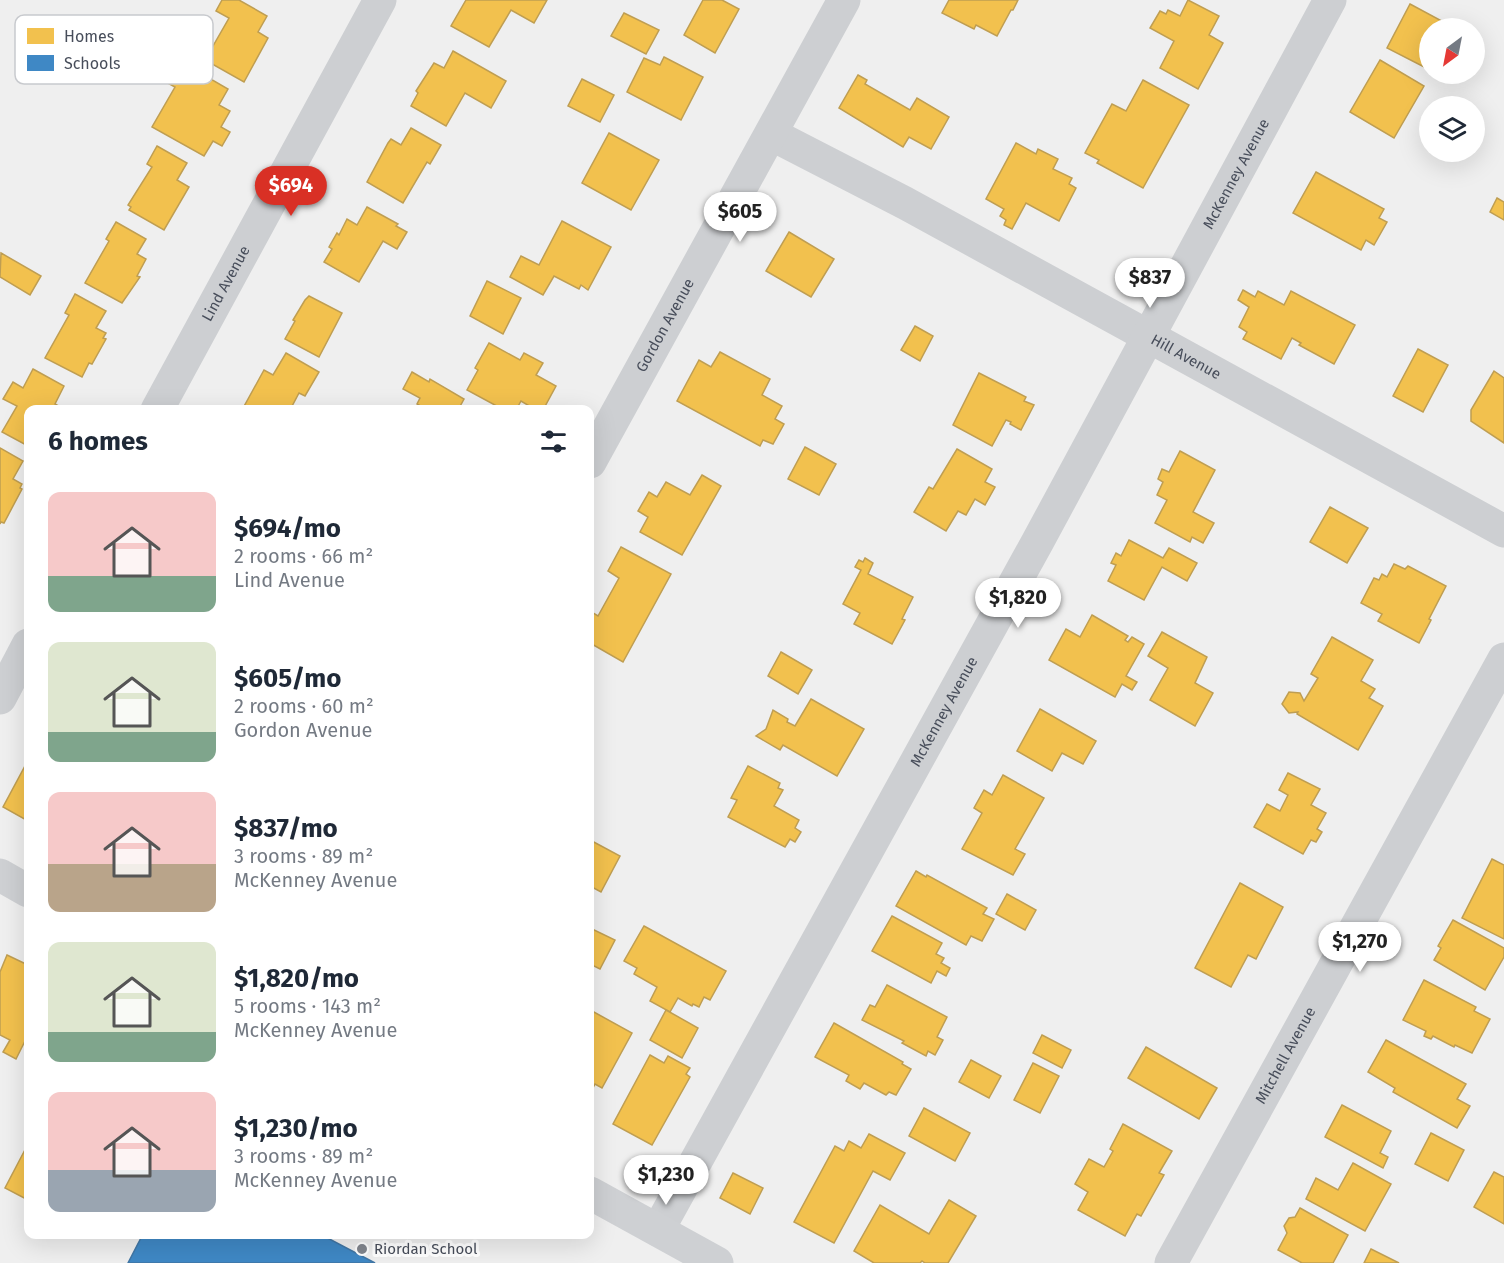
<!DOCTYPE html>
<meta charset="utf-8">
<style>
body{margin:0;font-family:"Fira Sans",sans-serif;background:#f6f6f7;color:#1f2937;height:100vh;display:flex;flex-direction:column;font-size:22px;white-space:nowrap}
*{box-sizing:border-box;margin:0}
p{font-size:20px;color:#747a83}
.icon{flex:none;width:33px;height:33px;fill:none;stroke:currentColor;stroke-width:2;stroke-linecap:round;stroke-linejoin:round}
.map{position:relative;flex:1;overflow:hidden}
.drawer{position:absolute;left:24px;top:405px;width:570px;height:834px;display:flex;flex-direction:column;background:#fff;border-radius:12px;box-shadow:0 6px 24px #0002}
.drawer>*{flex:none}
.needle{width:39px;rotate:212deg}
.buttons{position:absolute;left:1419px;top:18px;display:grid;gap:12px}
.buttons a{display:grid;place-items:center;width:66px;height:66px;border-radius:50%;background:#fff;box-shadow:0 6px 24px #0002;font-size:30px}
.price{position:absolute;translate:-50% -51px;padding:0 14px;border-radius:21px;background:#fff;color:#222;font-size:20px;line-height:39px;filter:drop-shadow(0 2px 3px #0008)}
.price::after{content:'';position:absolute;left:50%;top:36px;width:18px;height:14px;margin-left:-9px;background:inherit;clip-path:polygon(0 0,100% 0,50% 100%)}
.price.selected{background:#d93025;color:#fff}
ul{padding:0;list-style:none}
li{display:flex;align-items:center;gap:18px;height:150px;padding:0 24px}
li span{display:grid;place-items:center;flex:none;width:168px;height:120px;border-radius:12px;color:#555}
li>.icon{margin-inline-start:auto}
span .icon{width:72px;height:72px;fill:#fffc;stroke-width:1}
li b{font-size:26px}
h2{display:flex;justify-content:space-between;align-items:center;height:72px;padding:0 24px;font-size:26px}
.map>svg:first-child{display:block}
.homes{fill:#f2c14e;stroke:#bf9e52;stroke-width:1.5}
.schools{fill:#3f88c5;stroke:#4176a5;stroke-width:1.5}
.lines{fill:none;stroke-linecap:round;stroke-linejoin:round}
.street{stroke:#cdcfd2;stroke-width:33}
.secondary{stroke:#ced0d3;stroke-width:33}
.poi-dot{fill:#82868e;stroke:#fff;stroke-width:2}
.labels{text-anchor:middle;stroke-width:6;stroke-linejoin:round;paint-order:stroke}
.street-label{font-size:15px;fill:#474d5a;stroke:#fff}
.poi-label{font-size:15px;fill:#474d5a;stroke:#fff;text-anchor:start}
.key{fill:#fff;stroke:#c8cace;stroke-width:1.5}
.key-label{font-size:16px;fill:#474d5a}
</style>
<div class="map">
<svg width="1504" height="1263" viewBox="0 0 1504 1263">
<rect width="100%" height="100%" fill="#efefef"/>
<g class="homes">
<polygon points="222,0 239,0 267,16 258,32 268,38 244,82 205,60 229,18 216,11"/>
<polygon points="466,0 547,0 534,23 511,10 489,47 451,26"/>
<polygon points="703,0 722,0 739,9 715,53 684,35"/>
<polygon points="949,0 1018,0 1013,10 1011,10 997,36 976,25 974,29 942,13"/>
<polygon points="1188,0 1219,16 1209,35 1223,43 1198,89 1160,68 1174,41 1150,28 1160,11 1166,14 1168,10 1180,16"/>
<polygon points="1410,4 1453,27 1430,28 1430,70 1387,48"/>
<polygon points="624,13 659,30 646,54 611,36"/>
<polygon points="453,51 506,81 491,108 465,93 446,126 411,106 418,93 416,91 434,63 444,68"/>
<polygon points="664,57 703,77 681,120 627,92 644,58 660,65"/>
<polygon points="1380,60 1424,86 1394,138 1350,112"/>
<polygon points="174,64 195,75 197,71 228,89 219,105 230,111 221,127 230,132 222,146 213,141 204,156 152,127 175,87 164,81"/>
<polygon points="858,75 867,80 865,84 910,110 917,98 949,117 931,149 909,137 903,147 839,108"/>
<polygon points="582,79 614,95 600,122 568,106"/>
<polygon points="1143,80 1189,105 1143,188 1097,163 1099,160 1085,153 1112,104 1126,111"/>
<polygon points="411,128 441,145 430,164 427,162 403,203 367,182 388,143 391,139 401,145"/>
<polygon points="609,133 659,160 631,210 582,183"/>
<polygon points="1016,143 1036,154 1038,149 1058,159 1053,169 1072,178 1069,184 1076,188 1059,221 1026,203 1012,229 1004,225 1006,220 1000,216 1004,209 986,199"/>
<polygon points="157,146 187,163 177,180 189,187 164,230 129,210 131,207 128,205 152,167 147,164"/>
<polygon points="1316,172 1384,209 1379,218 1387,222 1374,245 1366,240 1361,250 1293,213"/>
<polygon points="1497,198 1504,202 1504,220 1490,212"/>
<polygon points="367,207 398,224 396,226 407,232 397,249 383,241 359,282 324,262 332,249 329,247 337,233 339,235 347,219 357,225"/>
<polygon points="562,221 611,247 588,290 581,285 579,289 554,276 543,295 510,277 521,256 539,265"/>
<polygon points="116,222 146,239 137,254 146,259 137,276 140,277 122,303 85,283 109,241 106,239"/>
<polygon points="789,232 834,259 811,297 766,271"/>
<polygon points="1,253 41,276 30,295 0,277"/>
<polygon points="487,281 521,298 503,334 470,316"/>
<polygon points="1243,290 1255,297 1258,291 1284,305 1291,291 1355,325 1334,364 1299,345 1301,343 1292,338 1281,359 1243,339 1247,332 1239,327 1249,307 1238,300"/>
<polygon points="75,294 106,311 96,328 106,333 103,338 106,339 92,364 89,363 82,377 45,358 69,315 65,313"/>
<polygon points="309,296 342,313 319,357 285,339 295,321 293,320 305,300"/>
<polygon points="915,326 933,336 920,361 901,350"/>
<polygon points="489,343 520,360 524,353 543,363 536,375 556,386 543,410 536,410 521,401 516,410 504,410 467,390 478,370 475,368"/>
<polygon points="1418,349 1448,365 1423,412 1393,396"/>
<polygon points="720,352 770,379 762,395 782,406 775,419 784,424 773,444 763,440 760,446 677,401 699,360 711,367"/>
<polygon points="286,353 319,372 305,396 299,393 290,410 242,410 264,370 273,375"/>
<polygon points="33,369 64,386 55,404 64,409 28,410 28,446 2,432 17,406 3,399 13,382 23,388"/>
<polygon points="1494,371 1504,378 1504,443 1471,421 1471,410"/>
<polygon points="412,372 429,382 430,379 464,399 458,410 427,410 417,404 420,398 403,389"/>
<polygon points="979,373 1026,397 1024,401 1034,405 1021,430 1010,424 1011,422 1006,420 992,446 953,425"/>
<polygon points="805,447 836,464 819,495 788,479"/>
<polygon points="0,448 23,461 13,479 22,484 20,488 22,489 4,523 1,522 0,524"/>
<polygon points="957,449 992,469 985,482 995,487 985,505 975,499 966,515 958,511 946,531 914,512 929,487 933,489"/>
<polygon points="1180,451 1215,470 1193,512 1214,523 1203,543 1192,537 1190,542 1155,523 1167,500 1157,495 1163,482 1158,479 1162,469 1169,472"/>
<polygon points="702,475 721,486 682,555 640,532 648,517 638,511 649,492 657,497 666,482 690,495"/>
<polygon points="1330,507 1368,528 1347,563 1310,542"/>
<polygon points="1129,540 1163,558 1169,548 1197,563 1187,581 1162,567 1144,600 1108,581 1116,565 1111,563 1116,553 1121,556"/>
<polygon points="621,547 671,574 623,662 590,643 590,611 598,616 619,578 608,571"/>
<polygon points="865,558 873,563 868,574 913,597 902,619 905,620 892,644 854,624 860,613 843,604 861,570 855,567 859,560 863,562"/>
<polygon points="1394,564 1405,569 1408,566 1446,586 1429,619 1431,620 1419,643 1378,621 1382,614 1361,603 1374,578 1379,580 1382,574 1387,577"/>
<polygon points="1092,615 1128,636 1125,640 1128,642 1132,637 1144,644 1126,676 1137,682 1132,690 1122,684 1115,697 1049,660 1066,629 1080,637"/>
<polygon points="1162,632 1207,657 1195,683 1213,693 1195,726 1150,700 1168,668 1148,656"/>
<polygon points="1332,637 1373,660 1361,681 1375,689 1369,698 1383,706 1358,750 1297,714 1298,712 1289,713 1282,704 1289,692 1300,693 1304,701 1318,678 1311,674"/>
<polygon points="781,652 812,670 798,694 768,676"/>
<polygon points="811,699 864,729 837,776 783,745 780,750 756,736 766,729 773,710 788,719 787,722 795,726"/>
<polygon points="1040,709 1096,741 1083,764 1062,753 1052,771 1017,751"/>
<polygon points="25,766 28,767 28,821 3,807"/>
<polygon points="748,766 780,783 778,788 783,790 774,806 799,820 795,828 801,832 795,842 790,839 785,847 728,817 737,800 731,798"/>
<polygon points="1288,773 1320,789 1311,805 1326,813 1317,829 1322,832 1316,842 1311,840 1303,854 1254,827 1267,804 1280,811 1288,795 1279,790"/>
<polygon points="1003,775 1044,798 1015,849 1025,854 1013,875 962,849 982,813 974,808 984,790 992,795"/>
<polygon points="590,840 620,856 601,892 590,886"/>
<polygon points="1492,859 1504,865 1504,939 1462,918"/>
<polygon points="916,871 926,877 927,875 987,908 983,914 994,919 982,941 971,936 966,945 896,906"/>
<polygon points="1240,883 1283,907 1256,959 1248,955 1231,987 1195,968"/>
<polygon points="1007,894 1036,910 1025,930 996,914"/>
<polygon points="892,916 942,943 936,954 944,958 941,963 950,968 946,976 937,971 931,983 872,951"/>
<polygon points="1453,920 1504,948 1504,957 1485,990 1434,960 1441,948 1438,946"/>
<polygon points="644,926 726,971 710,1000 704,997 699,1007 693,1004 692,1006 678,998 670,1012 650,1001 657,987 634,974 637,968 624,961"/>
<polygon points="590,928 615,940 600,969 590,964"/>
<polygon points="7,955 28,965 28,1035 16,1059 3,1052 10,1040 0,1035 0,972"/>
<polygon points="1424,980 1476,1007 1474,1011 1490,1019 1472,1053 1455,1045 1454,1047 1433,1036 1431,1039 1424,1036 1426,1031 1403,1020"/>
<polygon points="887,985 947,1017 937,1037 943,1040 935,1055 928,1051 926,1056 902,1043 904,1041 862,1020 870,1005 875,1007"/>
<polygon points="666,1010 698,1028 682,1058 650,1040"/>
<polygon points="592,1011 632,1033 602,1088 595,1084 590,1094 590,1016"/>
<polygon points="834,1023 903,1062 902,1064 911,1069 896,1095 889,1092 886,1095 864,1083 860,1089 846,1081 849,1075 815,1057"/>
<polygon points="1042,1035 1071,1050 1062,1068 1033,1053"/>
<polygon points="1386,1040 1466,1084 1457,1099 1470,1106 1457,1128 1393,1092 1395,1088 1368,1072"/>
<polygon points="1146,1047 1217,1088 1199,1119 1128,1078"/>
<polygon points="650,1055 664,1063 668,1056 690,1068 686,1074 690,1077 652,1145 613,1124"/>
<polygon points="971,1060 1001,1076 989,1098 959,1082"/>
<polygon points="1033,1063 1059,1076 1040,1113 1014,1100"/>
<polygon points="1342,1105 1391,1131 1380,1153 1388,1157 1383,1168 1325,1137"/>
<polygon points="924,1108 970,1133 955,1161 909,1136"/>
<polygon points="1123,1124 1172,1151 1159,1173 1164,1175 1141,1216 1137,1214 1125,1236 1078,1210 1088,1192 1075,1184 1089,1159 1104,1167 1113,1151 1110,1149"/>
<polygon points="1431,1133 1464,1150 1448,1181 1415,1164"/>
<polygon points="869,1134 905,1153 890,1180 873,1171 834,1243 794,1222 835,1146 844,1151 849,1141 861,1148"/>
<polygon points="28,1144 28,1200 5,1188"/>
<polygon points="1353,1163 1391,1184 1365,1231 1306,1199 1316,1178 1338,1190"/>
<polygon points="1494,1172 1504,1177 1504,1224 1474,1207"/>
<polygon points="733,1173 763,1188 750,1214 720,1198"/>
<polygon points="949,1200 976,1216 948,1263 925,1263 922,1261 920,1263 874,1263 854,1251 880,1205 929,1234"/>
<polygon points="1300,1208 1348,1235 1333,1263 1302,1263 1278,1250 1287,1233 1284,1226 1289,1218 1295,1217"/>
<polygon points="1371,1249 1399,1263 1364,1263"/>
</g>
<polygon class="schools" points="143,1234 320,1234 375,1263 128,1263"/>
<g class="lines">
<g class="street">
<path id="s1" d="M771,134L905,203L1504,531"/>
<path id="s2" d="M157,410L380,0"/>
<path id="s3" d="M590,462L844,0"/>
<polyline points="0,698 28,645"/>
<path id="s4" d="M658,1230L1038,541L1330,0"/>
<path id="s5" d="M1171,1263L1504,659"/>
</g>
<g class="secondary">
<polyline points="0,875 28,891"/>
<polyline points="590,1193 717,1263"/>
</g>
</g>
<circle class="poi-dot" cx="362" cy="1249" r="6"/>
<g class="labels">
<g class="street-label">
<text dy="5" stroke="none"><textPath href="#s4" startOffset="1204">McKenney Avenue</textPath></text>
<text dy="5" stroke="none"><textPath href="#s2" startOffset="144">Lind Avenue</textPath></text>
<text dy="5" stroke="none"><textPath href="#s3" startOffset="156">Gordon Avenue</textPath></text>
<text dy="5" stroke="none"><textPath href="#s1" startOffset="471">Hill Avenue</textPath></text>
<text dy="5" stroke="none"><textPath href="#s4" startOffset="592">McKenney Avenue</textPath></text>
<text dy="5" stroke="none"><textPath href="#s5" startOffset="237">Mitchell Avenue</textPath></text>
</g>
<g class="poi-label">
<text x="374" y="1254">Riordan School</text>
</g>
</g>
<rect x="15" y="15" width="198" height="69" rx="9" class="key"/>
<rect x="27" y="28" width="27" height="16" fill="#f2c14e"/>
<rect x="27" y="55" width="27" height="16" fill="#3f88c5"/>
<g class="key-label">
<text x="64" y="42">Homes</text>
<text x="64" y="69">Schools</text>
</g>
</svg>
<div class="buttons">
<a><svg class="needle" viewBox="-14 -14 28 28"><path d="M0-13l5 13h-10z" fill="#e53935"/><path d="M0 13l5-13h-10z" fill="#747a83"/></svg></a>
<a><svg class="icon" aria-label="layers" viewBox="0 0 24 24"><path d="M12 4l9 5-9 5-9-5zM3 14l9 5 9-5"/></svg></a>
</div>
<b class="price selected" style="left:291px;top:217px">$694</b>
<b class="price" style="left:740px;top:243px">$605</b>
<b class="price" style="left:1150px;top:309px">$837</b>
<b class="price" style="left:1018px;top:629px">$1,820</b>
<b class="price" style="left:1360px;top:973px">$1,270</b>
<b class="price" style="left:666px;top:1206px">$1,230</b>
<section class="drawer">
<h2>6 homes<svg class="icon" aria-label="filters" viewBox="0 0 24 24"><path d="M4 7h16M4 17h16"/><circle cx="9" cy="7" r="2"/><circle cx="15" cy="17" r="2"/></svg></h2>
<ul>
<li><span style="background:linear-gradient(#f6c9c9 70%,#7fa58c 0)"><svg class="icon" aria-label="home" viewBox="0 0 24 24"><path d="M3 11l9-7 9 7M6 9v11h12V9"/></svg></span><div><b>$694/mo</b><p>2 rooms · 66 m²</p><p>Lind Avenue</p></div></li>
<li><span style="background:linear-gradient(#dfe7d0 75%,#7fa58c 0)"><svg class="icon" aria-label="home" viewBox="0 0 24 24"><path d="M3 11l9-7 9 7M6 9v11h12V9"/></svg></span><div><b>$605/mo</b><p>2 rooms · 60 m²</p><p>Gordon Avenue</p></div></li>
<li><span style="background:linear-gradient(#f6c9c9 60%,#b9a48a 0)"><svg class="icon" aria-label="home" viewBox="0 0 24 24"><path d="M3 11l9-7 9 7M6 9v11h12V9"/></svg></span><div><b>$837/mo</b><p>3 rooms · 89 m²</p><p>McKenney Avenue</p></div></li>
<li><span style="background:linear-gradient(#dfe7d0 75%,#7fa58c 0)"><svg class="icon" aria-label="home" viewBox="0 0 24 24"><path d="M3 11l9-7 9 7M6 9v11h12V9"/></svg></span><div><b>$1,820/mo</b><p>5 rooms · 143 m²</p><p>McKenney Avenue</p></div></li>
<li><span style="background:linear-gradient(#f6c9c9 65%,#9aa5b1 0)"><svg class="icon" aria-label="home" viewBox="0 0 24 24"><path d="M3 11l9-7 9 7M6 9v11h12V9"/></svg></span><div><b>$1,230/mo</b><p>3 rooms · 89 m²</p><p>McKenney Avenue</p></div></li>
</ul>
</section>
</div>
